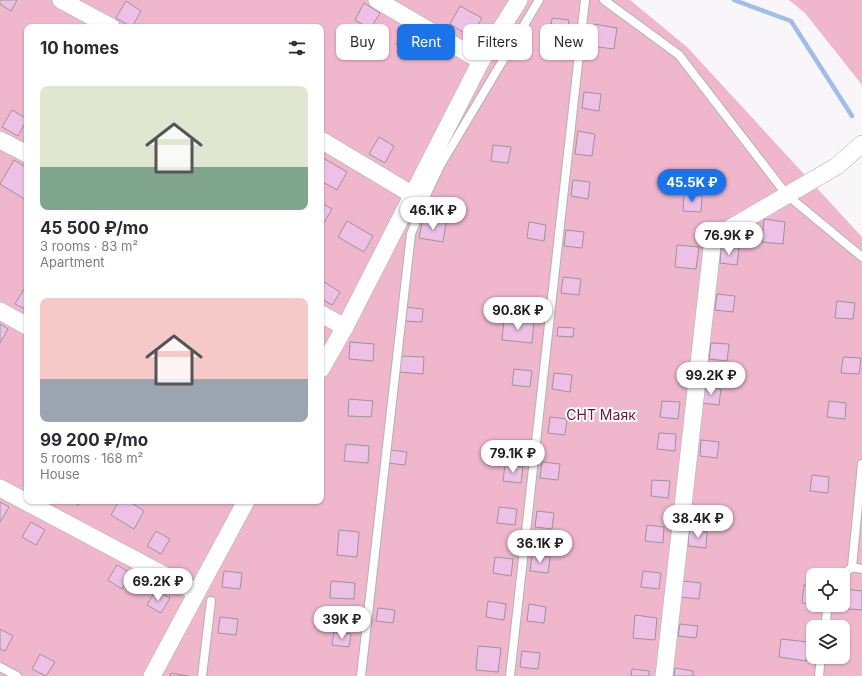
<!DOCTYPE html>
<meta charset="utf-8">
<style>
body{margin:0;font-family:Inter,sans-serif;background:#f2f2f3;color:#2b2b33;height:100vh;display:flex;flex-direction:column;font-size:15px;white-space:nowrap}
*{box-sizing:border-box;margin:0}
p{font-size:13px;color:#7c7c81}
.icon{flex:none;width:22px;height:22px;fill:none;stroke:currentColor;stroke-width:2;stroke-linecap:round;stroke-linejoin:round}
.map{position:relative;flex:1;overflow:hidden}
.side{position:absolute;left:24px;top:24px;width:300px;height:480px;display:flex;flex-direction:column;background:#fff;border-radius:8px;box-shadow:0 1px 3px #0004}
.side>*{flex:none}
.top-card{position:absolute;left:336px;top:24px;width:380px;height:36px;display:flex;gap:8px}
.fabs{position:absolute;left:806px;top:568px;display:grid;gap:8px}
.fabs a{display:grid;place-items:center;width:44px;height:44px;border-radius:8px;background:#fff;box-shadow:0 1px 3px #0004;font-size:20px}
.price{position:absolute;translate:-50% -34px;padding:0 9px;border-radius:14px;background:#fff;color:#222;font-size:13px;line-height:26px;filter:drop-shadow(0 1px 2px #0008)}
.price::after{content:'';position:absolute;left:50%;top:24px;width:12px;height:9px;margin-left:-6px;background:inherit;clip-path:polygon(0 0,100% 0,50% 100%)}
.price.on{background:#1a73e8;color:#fff}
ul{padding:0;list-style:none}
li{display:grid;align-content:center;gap:8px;height:212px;padding:0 16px}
li span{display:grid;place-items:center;height:124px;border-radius:8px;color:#555}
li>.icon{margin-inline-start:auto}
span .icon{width:72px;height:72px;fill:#fffc;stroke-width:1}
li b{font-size:17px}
h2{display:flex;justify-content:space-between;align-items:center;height:48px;padding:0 16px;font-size:17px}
.tag{padding:0 14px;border-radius:8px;background:#fff;box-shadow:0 1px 3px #0004;font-size:14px;line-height:36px}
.tag.on{background:#1a73e8;color:#fff}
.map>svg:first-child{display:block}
.green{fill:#f0b6cb;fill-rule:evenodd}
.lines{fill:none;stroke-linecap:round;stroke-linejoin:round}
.stream{stroke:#a1bceb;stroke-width:4.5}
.building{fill:#eec0e6;stroke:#999698}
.service-casing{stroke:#b2b0b3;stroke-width:10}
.minor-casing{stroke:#b2b0b3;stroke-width:18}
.service{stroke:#fff;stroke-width:8}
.minor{stroke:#fff;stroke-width:17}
.labels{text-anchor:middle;stroke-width:4;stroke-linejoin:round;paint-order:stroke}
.park-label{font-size:14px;fill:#5e1b3a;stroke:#fff}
</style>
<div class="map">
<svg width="862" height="676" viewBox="0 0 862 676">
<rect width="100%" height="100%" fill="#f8f6f9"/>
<g class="green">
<path d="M0,0H630L687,47L862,237V676H0ZM27,27H321V501H27ZM813,575H843V605H813ZM813,627H843V657H813Z"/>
<polygon points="789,0 862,0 862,85 805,13"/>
</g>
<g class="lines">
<polyline class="stream" points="734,0 791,21 852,116"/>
</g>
<g class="building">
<polygon points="0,0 17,0 11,11 0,4"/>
<polygon points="126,1 141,11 132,27 116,18"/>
<polygon points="364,3 380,13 370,29 355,20"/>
<polygon points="460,6 482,18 471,37 450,24"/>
<polygon points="552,18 569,20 567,36 550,34"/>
<polygon points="594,24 617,28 614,49 591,46"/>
<polygon points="405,27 421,37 412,53 396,44"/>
<polygon points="584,92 601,94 599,111 582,108"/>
<polygon points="12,110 27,119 18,136 2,127"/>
<polygon points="578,131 595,134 592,156 575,154"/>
<polygon points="379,137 394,146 385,163 369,154"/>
<polygon points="493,145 511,147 508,163 491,161"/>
<polygon points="323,158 347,172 337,190 321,181 321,163"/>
<polygon points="14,160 27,168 26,200 0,184"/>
<polygon points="573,180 590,182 588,199 571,196"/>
<polygon points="684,194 702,196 701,212 683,211"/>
<polygon points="321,203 332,209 322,226 321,225"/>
<polygon points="423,219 446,223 443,242 419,238"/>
<polygon points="764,219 785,222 783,244 762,242"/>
<polygon points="347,221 373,236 364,252 338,237"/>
<polygon points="529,222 546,225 544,241 527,238"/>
<polygon points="566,230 584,232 582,248 564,246"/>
<polygon points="677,245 699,247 696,269 675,267"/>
<polygon points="721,247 739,248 737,265 720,263"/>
<polygon points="563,277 581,279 579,295 561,293"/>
<polygon points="321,280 340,292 332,305 321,298"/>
<polygon points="24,289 27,290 27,310 15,304"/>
<polygon points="717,294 735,296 733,312 715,310"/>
<polygon points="837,301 855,303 853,319 835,318"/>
<polygon points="406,307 423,309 422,322 405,321"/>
<polygon points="504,319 534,322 532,343 502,340"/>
<polygon points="0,324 8,329 0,343"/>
<polygon points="558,327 574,328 573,337 557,336"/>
<polygon points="350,342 374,344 373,361 349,359"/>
<polygon points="711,343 729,344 727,361 709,359"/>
<polygon points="401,356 424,357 423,374 399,372"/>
<polygon points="843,357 861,358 859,374 841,373"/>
<polygon points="514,369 532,371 530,387 512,385"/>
<polygon points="554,373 572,375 570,392 552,389"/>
<polygon points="703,387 721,389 719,405 701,403"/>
<polygon points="349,399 373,401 371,417 348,416"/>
<polygon points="662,401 680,402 678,419 660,417"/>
<polygon points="829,401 846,403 845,419 827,417"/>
<polygon points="550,417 567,419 565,435 548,433"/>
<polygon points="659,433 676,434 675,451 657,449"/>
<polygon points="701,440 719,442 717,458 700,456"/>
<polygon points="346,444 369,446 368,463 344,461"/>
<polygon points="390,450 407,452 405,465 388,463"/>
<polygon points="542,462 560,464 558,480 540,478"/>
<polygon points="505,465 523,467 521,483 503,481"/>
<polygon points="812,475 829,477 828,493 810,491"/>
<polygon points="652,480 670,481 668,498 651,496"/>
<polygon points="71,501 81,501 78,505"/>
<polygon points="119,501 128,501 144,511 134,529 111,515"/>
<polygon points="0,502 9,507 0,522"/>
<polygon points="499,507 517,509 515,525 497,523"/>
<polygon points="537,511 554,513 552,529 535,527"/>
<polygon points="31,522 45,530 36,545 22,537"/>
<polygon points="647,525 664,527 663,543 645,541"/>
<polygon points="339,530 359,532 357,557 337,555"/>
<polygon points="689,530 707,532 706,548 688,546"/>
<polygon points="156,531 170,539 161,554 147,546"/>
<polygon points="532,555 550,557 548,573 530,571"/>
<polygon points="495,557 513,559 511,576 493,573"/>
<polygon points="117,565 130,573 122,589 108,580"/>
<polygon points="224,571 242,573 240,589 222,587"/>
<polygon points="643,571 661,573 659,589 641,587"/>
<polygon points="331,581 355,583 354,599 330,598"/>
<polygon points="683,581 701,583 699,599 681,597"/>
<polygon points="804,585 813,586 813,604 802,603"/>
<polygon points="843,589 862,591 862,610 838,608 838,605 843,605"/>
<polygon points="156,590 170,598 161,613 147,605"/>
<polygon points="488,601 506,604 504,620 486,617"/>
<polygon points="529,604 546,607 544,623 527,621"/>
<polygon points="378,608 395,610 393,623 376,621"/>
<polygon points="635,615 657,618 655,640 633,638"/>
<polygon points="220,617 238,619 236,635 218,633"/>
<polygon points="680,624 698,626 696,638 678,636"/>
<polygon points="0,629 13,636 5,651 0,649"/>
<polygon points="334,632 351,634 349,647 332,645"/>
<polygon points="781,639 808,642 806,661 779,657"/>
<polygon points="843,640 850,641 849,653 843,653"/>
<polygon points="478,646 501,648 498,672 476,670"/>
<polygon points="522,651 540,653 538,669 520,667"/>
<polygon points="40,654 55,662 46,676 32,669"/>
<polygon points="675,668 693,671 693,676 674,676"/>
<polygon points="632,669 649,671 649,676 631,676"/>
<polygon points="171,673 189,676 170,676"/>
</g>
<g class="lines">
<defs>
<g id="service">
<polyline points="604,0 679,55 787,195 862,257"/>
<polyline points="852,567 862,569"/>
<polyline points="843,575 852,567 862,464"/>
<polyline points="825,627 828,605"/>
<polyline points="0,667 17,676"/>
<polyline points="202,676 211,601"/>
<polyline points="361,676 411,234 428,191 441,164 539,0"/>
<polyline points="510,676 585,0"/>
<polyline points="819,676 821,657"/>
</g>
<g id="minor">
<polyline points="61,0 111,27"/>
<polyline points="377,0 481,61"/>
<polyline points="0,140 27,154"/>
<polyline points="321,140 413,195"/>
<polyline points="0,311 27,326"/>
<polyline points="321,314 345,327"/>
<polyline points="321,369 345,327 481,61 519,0"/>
<polyline points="0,488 196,592"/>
<polyline points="152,676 246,501"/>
<polyline points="664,676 713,238 837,166 862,144"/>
</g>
</defs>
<use href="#service" class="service-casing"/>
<use href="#minor" class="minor-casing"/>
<use href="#service" class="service"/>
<use href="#minor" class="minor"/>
</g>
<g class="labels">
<g class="park-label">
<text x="601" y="420">СНТ Маяк</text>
</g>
</g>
</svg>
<div class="fabs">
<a><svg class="icon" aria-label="locate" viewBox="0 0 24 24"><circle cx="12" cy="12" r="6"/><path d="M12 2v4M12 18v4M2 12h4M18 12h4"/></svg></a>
<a><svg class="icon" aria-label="layers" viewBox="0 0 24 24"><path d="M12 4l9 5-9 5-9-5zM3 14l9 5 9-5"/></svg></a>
</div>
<b class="price on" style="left:692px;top:203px">45.5K ₽</b>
<b class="price" style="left:433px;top:231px">46.1K ₽</b>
<b class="price" style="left:729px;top:256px">76.9K ₽</b>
<b class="price" style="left:518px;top:331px">90.8K ₽</b>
<b class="price" style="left:711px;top:396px">99.2K ₽</b>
<b class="price" style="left:513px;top:474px">79.1K ₽</b>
<b class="price" style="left:698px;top:539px">38.4K ₽</b>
<b class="price" style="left:540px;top:564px">36.1K ₽</b>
<b class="price" style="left:158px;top:602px">69.2K ₽</b>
<b class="price" style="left:342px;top:640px">39K ₽</b>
<div class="top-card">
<a class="tag">Buy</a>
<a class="tag on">Rent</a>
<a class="tag">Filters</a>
<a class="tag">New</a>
</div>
<section class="side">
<h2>10 homes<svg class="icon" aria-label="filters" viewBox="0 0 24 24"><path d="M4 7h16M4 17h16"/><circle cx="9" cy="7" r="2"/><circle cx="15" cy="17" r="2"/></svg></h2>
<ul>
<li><span style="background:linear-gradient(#dfe7d0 65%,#7fa58c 0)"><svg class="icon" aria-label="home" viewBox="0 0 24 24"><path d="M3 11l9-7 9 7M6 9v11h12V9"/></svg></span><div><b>45 500 ₽/mo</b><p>3 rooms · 83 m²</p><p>Apartment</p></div></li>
<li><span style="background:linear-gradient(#f6c9c9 65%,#9aa5b1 0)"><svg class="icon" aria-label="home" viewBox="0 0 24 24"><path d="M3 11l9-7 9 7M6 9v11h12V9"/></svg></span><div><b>99 200 ₽/mo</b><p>5 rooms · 168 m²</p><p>House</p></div></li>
</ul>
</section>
</div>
